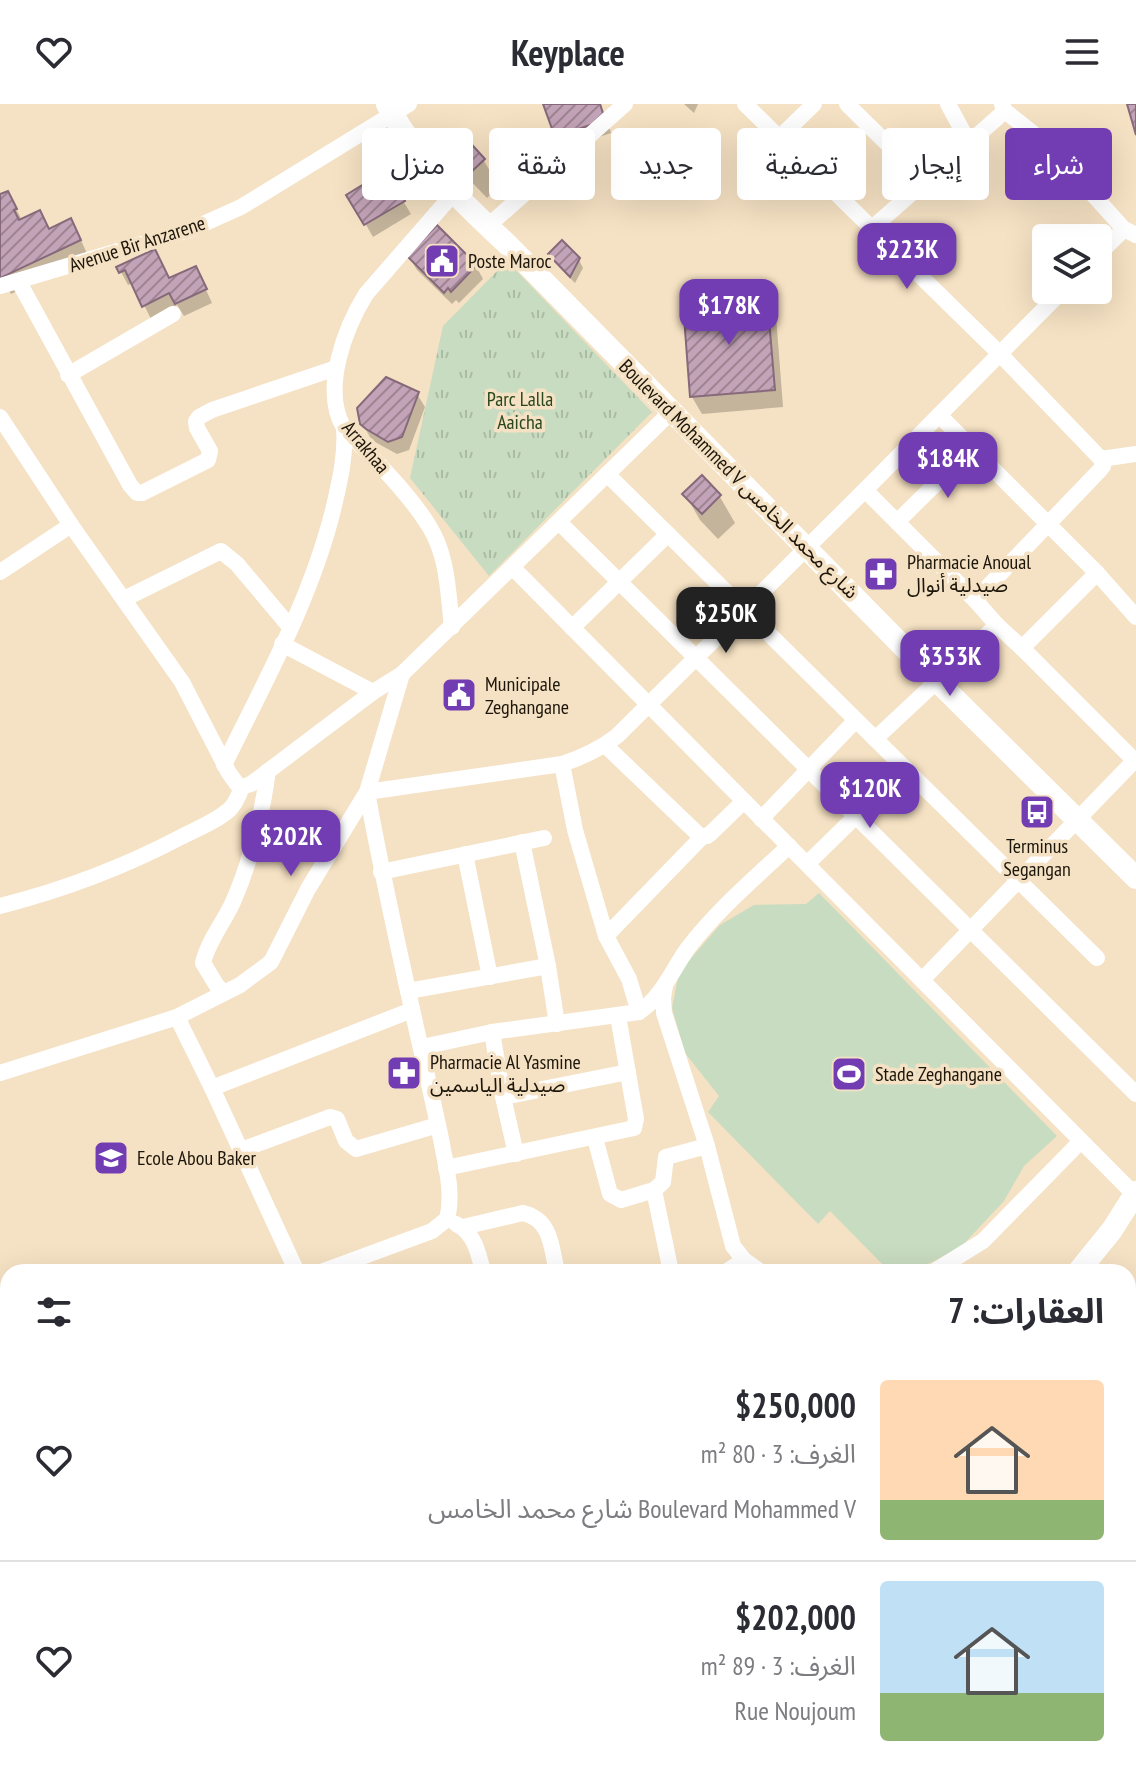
<!DOCTYPE html>
<html lang="ar">
<meta charset="utf-8">
<style>
body{margin:0;font-family:"PT Sans Narrow","Noto Sans Arabic",sans-serif;background:#f2f2f3;color:#2b2b33;direction:rtl;height:100vh;display:flex;flex-direction:column;font-size:30px;white-space:nowrap}
*{box-sizing:border-box;margin:0}
p{font-size:26px;color:#7c7c81}
.icon{flex:none;width:44px;height:44px;fill:none;stroke:currentColor;stroke-width:2;stroke-linecap:round;stroke-linejoin:round}
.map{position:relative;flex:1;overflow:hidden;direction:ltr}
.panel{position:absolute;left:0px;top:1160px;width:1136px;height:512px;display:flex;flex-direction:column;background:#fff;border-radius:24px 24px 0 0;box-shadow:0 8px 32px #0002;direction:rtl}
.panel>*{flex:none}
.top-card{position:absolute;left:24px;top:24px;width:1088px;height:72px;direction:rtl;display:flex;gap:16px}
.buttons{position:absolute;left:1032px;top:120px;display:grid;gap:16px}
.buttons a{display:grid;place-items:center;width:80px;height:80px;border-radius:8px;background:#fff;box-shadow:0 8px 32px #0002;font-size:40px}
.price{position:absolute;translate:-50% -68px;padding:0 18px;border-radius:16px;background:#723db3;color:#fff;font-size:26px;line-height:52px;filter:drop-shadow(0 2px 4px #0008)}
.price::after{content:'';position:absolute;left:50%;top:48px;width:24px;height:18px;margin-left:-12px;background:inherit;clip-path:polygon(0 0,100% 0,50% 100%)}
.price.current{background:#222;color:#fff}
ul{padding:0;list-style:none}
li{display:flex;align-items:center;gap:24px;height:200px;padding:0 32px}
li+li{border-top:2px solid #e1e1e2}
li span{display:grid;place-items:center;flex:none;width:224px;height:160px;border-radius:8px;color:#555}
li>.icon{margin-inline-start:auto}
span .icon{width:96px;height:96px;fill:#fffc;stroke-width:1}
li b{font-size:34px}
h2{display:flex;justify-content:space-between;align-items:center;height:96px;padding:0 32px;font-size:34px}
.pill{padding:0 28px;border-radius:8px;background:#fff;box-shadow:0 8px 32px #0002;font-size:28px;line-height:72px}
.pill.current{background:#723db3;color:#fff}
header{display:flex;justify-content:space-between;align-items:center;height:104px;padding:0 32px;background:#fff;font-size:36px;font-weight:700}
.map>svg:first-child{display:block}
.park{fill:url(#park-tufts)}
.garden{fill:#c8dcc1}
.shadow{fill:#0003}
.building{fill:url(#building-hatch);stroke:#86697b;stroke-width:2}
.lines{fill:none;stroke-linecap:round;stroke-linejoin:round}
.street{stroke:#fff;stroke-width:16}
.secondary{stroke:#fff;stroke-width:22}
.labels{text-anchor:middle;stroke-width:7;stroke-linejoin:round;paint-order:stroke}
.street-label{font-size:20px;fill:#1d160b;stroke:#f5e1c3}
.poi-label{font-size:20px;fill:#1d160b;stroke:#f5e1c3;text-anchor:start}
.park-label{font-size:20px;fill:#28471c;stroke:#f5e1c3}
</style>
<header><svg class="icon" aria-label="menu" viewBox="0 0 24 24"><path d="M4 6h16M4 12h16M4 18h16"/></svg>Keyplace<svg class="icon" aria-label="heart" viewBox="0 0 24 24"><path d="M12 20l-8-8c-3-5 5-10 8-4 3-6 11-1 8 4z"/></svg></header>
<div class="map">
<svg width="1136" height="1672" viewBox="0 0 1136 1672">
<defs>
<pattern id="park-tufts" width="24" height="20" patternUnits="userSpaceOnUse" patternTransform="scale(2)"><rect width="24" height="20" fill="#c8dcc1"/><path d="M3 7l-1-3M5 7V3M7 7l1-3M15 17l-1-3M17 17v-4M19 17l1-3" fill="none" stroke="#abbca4"/></pattern>
<pattern id="building-hatch" width="6" height="6" patternUnits="userSpaceOnUse" patternTransform="scale(2)"><rect width="6" height="6" fill="#c3a3b7"/><path d="M-1 1l2-2M0 6l6-6M5 7l2-2" fill="none" stroke="#9e8493"/></pattern>
</defs>
<rect width="100%" height="100%" fill="#f5e1c3"/>
<polygon class="park" points="507,157 652,308 489,472 410,374 443,222"/>
<polygon class="garden" points="819,789 1057,1032 1024,1062 1004,1097 960,1144 912,1168 890,1168 830,1107 818,1120 708,1008 719,992 685,949 672,904 679,868 720,821 754,801 806,800"/>
<g class="shadow">
<polygon points="545,0 601,0 611,29 564,45 557,32"/>
<polygon points="684,0 698,0 694,9"/>
<polygon points="463,34 484,57 499,82 487,94 465,71 450,45"/>
<polygon points="386,69 411,110 373,133 349,91"/>
<polygon points="7,89 22,116 50,126 80,134 89,154 11,190 0,171 0,93"/>
<polygon points="550,151 579,156 583,164 575,179 555,159"/>
<polygon points="409,153 476,162 483,175 459,199 456,196 452,200 417,166"/>
<polygon points="119,164 169,176 202,177 212,199 184,212 177,201 151,215 133,179 128,181"/>
<polygon points="766,194 776,212 783,303 702,310 692,293"/>
<polygon points="417,290 425,303 409,346 397,350 375,338 370,333 362,319"/>
<polygon points="702,374 720,393 735,419 718,435 700,416 685,390"/>
</g>
<g class="building">
<polygon points="543,0 600,0 605,16 555,33"/>
<polygon points="1127,0 1136,0 1136,31"/>
<polygon points="463,31 485,55 470,69 448,44"/>
<polygon points="387,66 405,97 364,121 346,91"/>
<polygon points="8,87 17,105 14,106 19,116 40,106 49,125 71,114 81,136 0,174 0,90"/>
<polygon points="437,121 477,161 451,188 448,184 444,189 407,152"/>
<polygon points="562,136 580,154 570,173 548,150"/>
<polygon points="155,145 169,174 196,162 207,185 175,200 169,189 142,203 125,166 119,169 116,163"/>
<polygon points="767,192 775,286 690,293 683,199"/>
<polygon points="386,273 419,288 402,333 388,338 366,325 360,320 357,304"/>
<polygon points="702,371 721,391 702,410 682,390"/>
</g>
<g class="lines">
<g class="street">
<polyline points="745,0 999,249 1101,355 1103,362 1100,366 975,496"/>
<polyline points="847,0 925,77"/>
<polyline points="948,0 969,39"/>
<polyline points="1002,0 1005,7 1049,42 1124,125 1136,131"/>
<polyline points="779,34 814,0"/>
<polyline points="488,122 625,0"/>
<polyline points="871,125 1005,7"/>
<polyline points="1098,151 1124,125"/>
<polyline points="19,178 130,381 137,389 142,389 208,356 210,347 197,324 196,317 199,313 212,306 336,264"/>
<polyline points="0,182 192,125 241,103 409,0"/>
<polyline points="68,271 173,210"/>
<polyline points="939,311 1097,469 1136,513"/>
<polyline points="0,313 71,421 182,578 229,669 237,680 242,683"/>
<polyline points="1101,355 1136,350"/>
<polyline points="607,370 1097,854"/>
<polyline points="865,386 975,496 997,521 1022,544 1135,657"/>
<polyline points="897,418 972,344"/>
<polyline points="560,419 1136,990"/>
<polyline points="513,464 1135,1091"/>
<polyline points="0,468 71,421"/>
<polyline points="124,495 221,447 237,460 290,523"/>
<path d="M452,523C448,489 448,452 429,422C413,396 391,373 370,351C362,342 351,334 344,324C321,286 345,224 366,190L453,90"/>
<polyline points="572,524 668,430"/>
<polyline points="282,540 373,588"/>
<polyline points="1022,544 1097,469"/>
<polyline points="875,635 997,521"/>
<polyline points="605,641 700,732 707,732 711,729 744,697"/>
<polyline points="562,660 575,726 606,832 629,875 639,908"/>
<path d="M224,661C265,577 312,494 334,402C340,376 346,351 344,324"/>
<path d="M367,688L562,660C583,653 600,645 617,632L865,386L1063,186"/>
<polyline points="761,715 856,616"/>
<polyline points="522,738 548,862 557,920"/>
<polyline points="465,750 490,873"/>
<polyline points="807,760 905,664"/>
<polyline points="381,768 544,734"/>
<path d="M0,802C63,786 124,763 181,733C197,725 217,717 230,705C236,699 239,691 242,683L251,680L373,588L402,570L672,307"/>
<polyline points="606,832 703,732"/>
<polyline points="922,876 1136,655"/>
<polyline points="665,882 663,894 664,909 707,1042"/>
<polyline points="408,887 548,862"/>
<path d="M224,888L217,882L203,859C208,837 224,818 233,798C251,757 262,711 268,667"/>
<polyline points="177,913 212,984 297,1168"/>
<polyline points="492,928 503,993 516,1050"/>
<path d="M422,943L492,928L639,908C663,892 672,866 688,844C717,806 755,774 789,742"/>
<polyline points="0,969 177,913 240,881 271,858 308,785 367,688 402,570"/>
<polyline points="212,984 412,906"/>
<polyline points="503,993 628,968"/>
<polyline points="595,1034 610,1090 621,1096 654,1086 663,1078 666,1053 707,1042 733,1142 744,1156 761,1168"/>
<polyline points="241,1046 330,1013 337,1015 346,1037 356,1045 438,1021"/>
<polyline points="446,1064 634,1024 636,1015 618,912"/>
<polyline points="654,1086 671,1168"/>
<path d="M456,1120C474,1128 479,1150 483,1168"/>
<path d="M463,1123L523,1109C552,1116 551,1143 557,1168"/>
<path d="M321,1168L432,1127L447,1115C454,1088 445,1058 440,1030C431,988 421,946 412,905C396,833 380,761 367,688"/>
<polyline points="726,1168 744,1156"/>
<polyline points="933,1168 983,1137 1081,1037"/>
<polyline points="0,1276 8,1294"/>
<polyline points="0,1337 8,1338"/>
<polyline points="0,1450 8,1440"/>
<polyline points="0,1582 8,1582"/>
<polyline points="311,1672 312,1664"/>
<polyline points="658,1672 659,1664"/>
</g>
<g class="secondary">
<path d="M387,0C416,55 462,98 507,140L938,578L1136,774"/>
<polyline points="1078,1168 1112,1126 1136,1088"/>
<polyline points="1128,1382 1136,1385"/>
</g>
</g>
<defs>
<symbol id="civic-square" viewBox="-11 -11 22 22"><rect x="-9" y="-9" width="18" height="18" rx="4" fill="#723db3" stroke="#f5e1c3"/><path d="M-.6-6.5H3V-4.5H.6V-3L4-1V1h2V6H-6V1h2V-1L-.6-3ZM-1.2 2.5V6h2.4V2.5Z" fill="#fff"/></symbol>
<symbol id="pharmacy-square" viewBox="-11 -11 22 22"><rect x="-9" y="-9" width="18" height="18" rx="4" fill="#723db3" stroke="#f5e1c3"/><path d="M-2-6h4v4h4v4h-4v4h-4v-4h-4v-4h4Z" fill="#fff"/></symbol>
<symbol id="bus-square" viewBox="-11 -11 22 22"><rect x="-9" y="-9" width="18" height="18" rx="4" fill="#723db3" stroke="#f5e1c3"/><path d="M-5-6H5V4H4V6H2V4H-2V6H-4V4H-5ZM-3.5-4V0h7V-4ZM-3.5 1.2v1.5H-2V1.2ZM2 1.2v1.5H3.5V1.2Z" fill="#fff"/></symbol>
<symbol id="stadium-square" viewBox="-11 -11 22 22"><rect x="-9" y="-9" width="18" height="18" rx="4" fill="#723db3" stroke="#f5e1c3"/><path d="M0-5a6.5 5 0 1 0 0 10a6.5 5 0 1 0 0-10ZM-3.5-1.8h7v3.6h-7Z" fill="#fff"/></symbol>
<symbol id="school-square" viewBox="-11 -11 22 22"><rect x="-9" y="-9" width="18" height="18" rx="4" fill="#723db3" stroke="#f5e1c3"/><path d="M0-5L7-2L0 1L-7-2ZM-4 1L0 2.5L4 1V4Q0 6-4 4Z" fill="#fff"/></symbol>
</defs>
<g fill-rule="evenodd">
<use href="#civic-square" x="422" y="137" width="40" height="40"/>
<use href="#pharmacy-square" x="861" y="450" width="40" height="40"/>
<use href="#civic-square" x="439" y="571" width="40" height="40"/>
<use href="#bus-square" x="1017" y="688" width="40" height="40"/>
<use href="#pharmacy-square" x="384" y="949" width="40" height="40"/>
<use href="#stadium-square" x="829" y="950" width="40" height="40"/>
<use href="#school-square" x="91" y="1034" width="40" height="40"/>
</g>
<g class="labels">
<g class="street-label">
<text transform="translate(137 140) rotate(-18)" y="7">Avenue Bir Anzarene</text>
<text transform="translate(366 343) rotate(50)" y="7">Arrakhaa</text>
<text transform="translate(739 375) rotate(45)" y="7">Boulevard Mohammed V شارع محمد الخامس</text>
</g>
<g class="poi-label">
<text x="468" y="164">Poste Maroc</text>
<text x="907" y="465">Pharmacie Anoual<tspan x="907" dy="23">صيدلية أنوال</tspan></text>
<text x="485" y="587">Municipale<tspan x="485" dy="23">Zeghangane</tspan></text>
<text x="1037" y="749" text-anchor="middle">Terminus<tspan x="1037" dy="23">Segangan</tspan></text>
<text x="430" y="965">Pharmacie Al Yasmine<tspan x="430" dy="23">صيدلية الياسمين</tspan></text>
<text x="875" y="977">Stade Zeghangane</text>
<text x="137" y="1061">Ecole Abou Baker</text>
</g>
<g class="park-label">
<text x="520" y="302">Parc Lalla<tspan x="520" dy="23">Aaicha</tspan></text>
</g>
</g>
</svg>
<div class="buttons">
<a><svg class="icon" aria-label="layers" viewBox="0 0 24 24"><path d="M12 4l9 5-9 5-9-5zM3 14l9 5 9-5"/></svg></a>
</div>
<b class="price" style="left:907px;top:187px">$223K</b>
<b class="price" style="left:729px;top:243px">$178K</b>
<b class="price" style="left:948px;top:396px">$184K</b>
<b class="price current" style="left:726px;top:551px">$250K</b>
<b class="price" style="left:950px;top:594px">$353K</b>
<b class="price" style="left:870px;top:726px">$120K</b>
<b class="price" style="left:291px;top:774px">$202K</b>
<div class="top-card">
<a class="pill current">شراء</a>
<a class="pill">إيجار</a>
<a class="pill">تصفية</a>
<a class="pill">جديد</a>
<a class="pill">شقة</a>
<a class="pill">منزل</a>
</div>
<section class="panel">
<h2>العقارات: 7<svg class="icon" aria-label="filters" viewBox="0 0 24 24"><path d="M4 7h16M4 17h16"/><circle cx="9" cy="7" r="2"/><circle cx="15" cy="17" r="2"/></svg></h2>
<ul>
<li><span style="background:linear-gradient(#ffd9b3 75%,#8fb573 0)"><svg class="icon" aria-label="home" viewBox="0 0 24 24"><path d="M3 11l9-7 9 7M6 9v11h12V9"/></svg></span><div><b>$250,000</b><p>الغرف: 3 · 80 m²</p><p>Boulevard Mohammed V شارع محمد الخامس</p></div><svg class="icon" aria-label="heart" viewBox="0 0 24 24"><path d="M12 20l-8-8c-3-5 5-10 8-4 3-6 11-1 8 4z"/></svg></li>
<li><span style="background:linear-gradient(#bfe0f5 70%,#8fb573 0)"><svg class="icon" aria-label="home" viewBox="0 0 24 24"><path d="M3 11l9-7 9 7M6 9v11h12V9"/></svg></span><div><b>$202,000</b><p>الغرف: 3 · 89 m²</p><p>Rue Noujoum</p></div><svg class="icon" aria-label="heart" viewBox="0 0 24 24"><path d="M12 20l-8-8c-3-5 5-10 8-4 3-6 11-1 8 4z"/></svg></li>
</ul>
</section>
</div>
